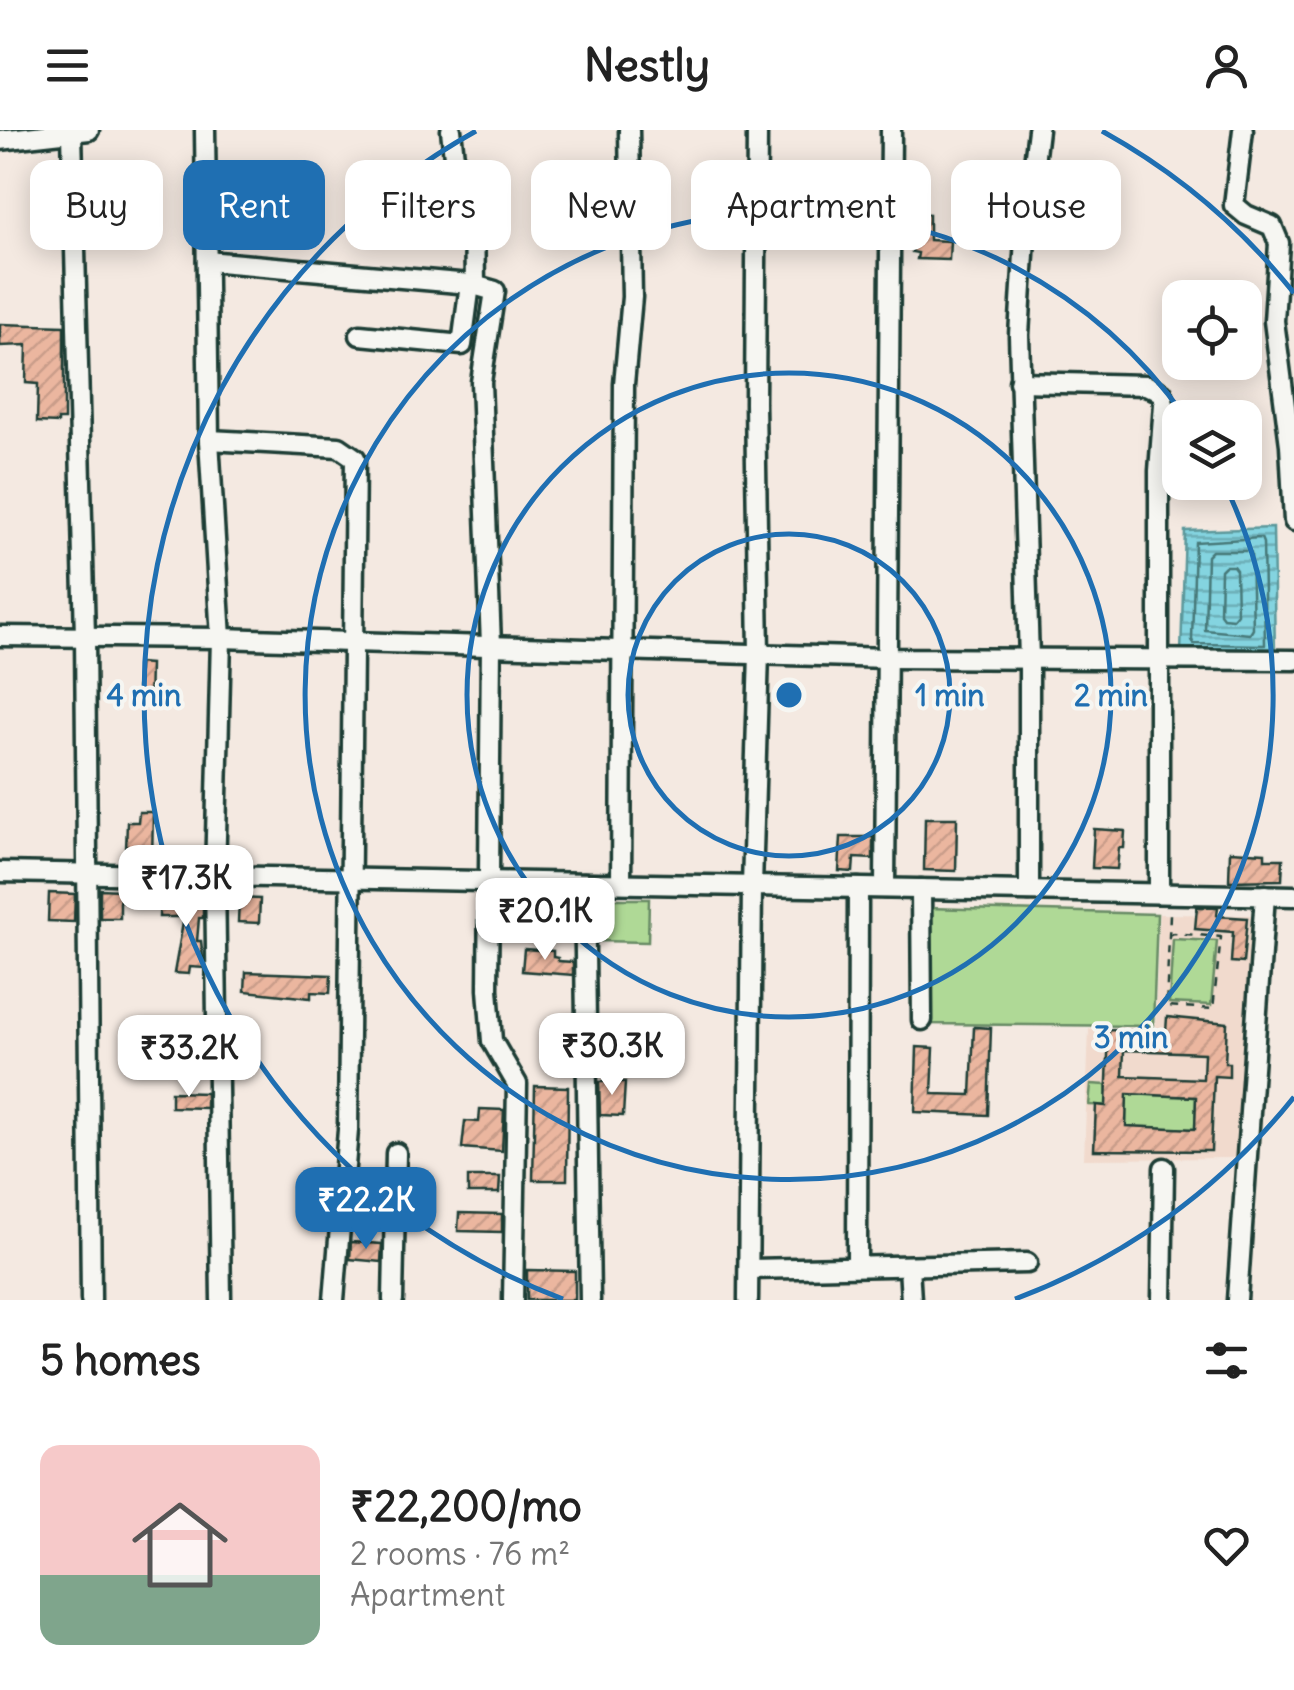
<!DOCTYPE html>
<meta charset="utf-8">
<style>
body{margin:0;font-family:Delius,sans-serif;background:#f6f6f6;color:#222;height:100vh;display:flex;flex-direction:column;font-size:38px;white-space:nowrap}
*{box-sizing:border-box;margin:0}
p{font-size:32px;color:#767676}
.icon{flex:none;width:55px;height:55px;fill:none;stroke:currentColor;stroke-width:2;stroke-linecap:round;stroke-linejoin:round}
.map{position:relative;height:1170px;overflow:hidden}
.panel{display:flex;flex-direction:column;background:#fff;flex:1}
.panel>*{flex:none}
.top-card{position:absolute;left:30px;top:30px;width:1235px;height:90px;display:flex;gap:20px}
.controls{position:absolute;left:1162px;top:150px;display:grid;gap:20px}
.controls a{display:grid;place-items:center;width:100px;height:100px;border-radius:20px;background:#fff;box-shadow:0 5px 25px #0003;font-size:50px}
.price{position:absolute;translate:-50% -85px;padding:0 22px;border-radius:20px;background:#fff;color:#222;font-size:32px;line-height:65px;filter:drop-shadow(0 2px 5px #0008)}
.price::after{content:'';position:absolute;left:50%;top:60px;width:30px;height:22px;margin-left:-15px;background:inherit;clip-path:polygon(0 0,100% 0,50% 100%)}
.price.current{background:#1f6fb2;color:#fff}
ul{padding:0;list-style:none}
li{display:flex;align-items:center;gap:30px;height:250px;padding:0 40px}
li span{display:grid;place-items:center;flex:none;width:280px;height:200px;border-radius:20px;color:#555}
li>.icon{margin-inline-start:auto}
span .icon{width:120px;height:120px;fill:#fffc;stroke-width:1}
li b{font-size:42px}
h2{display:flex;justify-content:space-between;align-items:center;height:120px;padding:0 40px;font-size:42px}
.tag{padding:0 35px;border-radius:20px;background:#fff;box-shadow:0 5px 25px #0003;font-size:35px;line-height:90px}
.tag.current{background:#1f6fb2;color:#fff}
header{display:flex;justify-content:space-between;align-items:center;height:130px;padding:0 40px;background:#fff;font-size:45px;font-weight:700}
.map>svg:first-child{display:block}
.built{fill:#f1dacd}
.park{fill:#afd996;stroke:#678b65;stroke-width:2.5}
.water{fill:url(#water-rules);stroke:#5c989b;stroke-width:2.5}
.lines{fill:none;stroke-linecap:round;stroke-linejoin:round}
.shore{stroke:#477979;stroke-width:2.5}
.building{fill:url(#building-hatch);stroke:#1f3d34;stroke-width:2.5;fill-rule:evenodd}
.minor-casing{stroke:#1f3d34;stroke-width:25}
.path{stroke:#1f3d34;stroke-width:2.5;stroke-dasharray:8 8;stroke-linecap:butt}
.minor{stroke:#f6f6f2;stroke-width:18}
.ring{fill:none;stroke:#1f6fb2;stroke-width:5}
.centre{fill:#1f6fb2;stroke:#f6f6f2;stroke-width:5}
.ring-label{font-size:30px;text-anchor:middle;font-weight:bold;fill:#1f6fb2;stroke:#f6f6f2;stroke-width:8;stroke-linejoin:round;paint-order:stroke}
</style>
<header><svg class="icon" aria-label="menu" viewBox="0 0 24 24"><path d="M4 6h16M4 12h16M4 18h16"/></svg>Nestly<svg class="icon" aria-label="person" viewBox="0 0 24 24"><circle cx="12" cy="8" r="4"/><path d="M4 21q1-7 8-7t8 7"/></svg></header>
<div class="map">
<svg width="1294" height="1170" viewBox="0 0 1294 1170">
<defs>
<pattern id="water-rules" width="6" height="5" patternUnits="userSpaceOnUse" patternTransform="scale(2.5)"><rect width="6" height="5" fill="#84d4e0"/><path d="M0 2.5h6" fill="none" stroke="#6badb6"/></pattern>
<pattern id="building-hatch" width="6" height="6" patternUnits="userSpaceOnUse" patternTransform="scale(2.5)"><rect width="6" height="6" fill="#ebb69f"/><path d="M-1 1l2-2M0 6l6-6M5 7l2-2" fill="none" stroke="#c99d8a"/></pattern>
</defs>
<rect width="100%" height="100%" fill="#f4e9e1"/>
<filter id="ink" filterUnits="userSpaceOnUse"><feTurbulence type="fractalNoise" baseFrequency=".01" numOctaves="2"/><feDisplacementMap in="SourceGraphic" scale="20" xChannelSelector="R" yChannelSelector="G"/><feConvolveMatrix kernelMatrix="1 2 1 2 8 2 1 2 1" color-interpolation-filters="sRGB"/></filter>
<g filter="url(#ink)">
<polygon class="built" points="1159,784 1254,785 1243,1022 1236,1028 1084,1029 1089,899 1155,898"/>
<g class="park">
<polygon points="597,769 649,769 648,812 596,811"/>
<polygon points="927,778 1157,784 1153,896 928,894"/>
<polygon points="1173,809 1217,811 1211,875 1169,873"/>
<polygon points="1091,954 1106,955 1107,963 1196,967 1195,999 1126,997 1126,976 1089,975"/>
</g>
<polygon class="water" points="1273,398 1275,527 1181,524 1185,401"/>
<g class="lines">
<g class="shore">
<polygon points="1261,408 1263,413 1265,515 1194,514 1192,510 1195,412"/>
<polygon points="1212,421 1247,421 1251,423 1253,499 1250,504 1205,500 1207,426"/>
<polygon points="1225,436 1233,436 1236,440 1237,484 1233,489 1223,488 1220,484 1221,440"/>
</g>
</g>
<g class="building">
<polygon points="909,83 929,84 929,110 950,111 949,130 917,129 918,123 912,122 914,101 909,101"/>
<polygon points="0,194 64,196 64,290 58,290 58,293 37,292 38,254 26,253 27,215 0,216"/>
<polygon points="138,533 150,534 149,577 137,577"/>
<polygon points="139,682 153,682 152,732 137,732 138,720 126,720 127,692 138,692"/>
<polygon points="925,688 957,688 956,741 924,740"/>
<polygon points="1094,699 1125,701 1124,718 1119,718 1117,739 1092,738"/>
<polygon points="841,707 873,707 873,729 854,728 853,742 839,741"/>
<polygon points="1230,721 1265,723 1265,729 1283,729 1282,750 1229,751"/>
<polygon points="100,759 120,760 120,788 100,788"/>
<polygon points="49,763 75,764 74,792 48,791"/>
<polygon points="160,766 203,767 203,788 199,788 197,811 201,811 204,838 190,837 189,844 174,843 184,787 159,787"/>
<polygon points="239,768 260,769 259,793 238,792"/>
<polygon points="1197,777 1218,777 1217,786 1247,788 1243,833 1231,832 1233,802 1195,799"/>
<polygon points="524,819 553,821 553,827 558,828 558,831 573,832 573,845 522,841"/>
<polygon points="246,842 331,845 330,863 311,862 311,868 245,861"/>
<path d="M1167,887L1227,893L1225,933H1229V947L1214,946L1211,1021L1094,1020L1096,975L1106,976L1109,900L1166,902ZM1124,920L1204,923L1203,949L1123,946ZM1127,964L1196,967L1195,999L1126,996Z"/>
<polygon points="974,897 991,898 988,985 915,982 917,917 934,918 932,964 971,965"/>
<polygon points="179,916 205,917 205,941 179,940"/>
<polygon points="599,952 625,952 623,986 600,985"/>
<polygon points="535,956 568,957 567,1050 533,1050"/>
<polygon points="171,962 206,963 206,978 171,977"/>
<polygon points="480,979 504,980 502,1021 462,1018 465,991 479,992"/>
<polygon points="468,1047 500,1047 499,1063 468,1063"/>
<polygon points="459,1083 502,1084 502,1102 458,1101"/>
<polygon points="351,1112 382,1114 381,1132 350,1129"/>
<polygon points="527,1140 575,1141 575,1170 527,1170"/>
</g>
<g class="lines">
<defs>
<g id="minor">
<polyline points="205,0 209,310 221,508 215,746 221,1170"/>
<polyline points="451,0 455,36 468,60 474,85 475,155"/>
<polyline points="1243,0 1234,75 1246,85 1272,96 1279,113 1274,191 1290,315 1294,391"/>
<polyline points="72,3 85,506 91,1170"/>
<polyline points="0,10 89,0"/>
<polyline points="207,131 470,154 495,161 481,252 491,515 488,859 492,911 517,954 513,1170"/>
<polyline points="360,205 462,215 470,154"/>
<polyline points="1019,252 1146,255 1162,263 1164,274 1159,341 1159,763"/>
<polyline points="209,310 339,317 355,328 348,1000 334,1170"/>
<polyline points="0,506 221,508 887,528 1294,530"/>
<polyline points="0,742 1294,766"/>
<polyline points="584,753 590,1170"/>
<polyline points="621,753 624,254 632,167 629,0"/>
<polyline points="885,758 891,0"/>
<polyline points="921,759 922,890"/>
<polyline points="1029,761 1029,529 1019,205 1025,108 1038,0"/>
<polyline points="857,1136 858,758"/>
<polyline points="909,1136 911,1170"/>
<polyline points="749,1139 1027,1133"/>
<polyline points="393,1170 396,1023"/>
<polyline points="748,1170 752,756 759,523 755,273 757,0"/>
<polyline points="1162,1170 1164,1038"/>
<polyline points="1237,1170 1265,765"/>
</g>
</defs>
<use href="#minor" class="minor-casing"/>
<polyline class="path" points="1169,805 1173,803 1221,807 1213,879 1166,876 1170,784"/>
<use href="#minor" class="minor"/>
</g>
</g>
<g class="ring">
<circle cx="789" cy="565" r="161"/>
<circle cx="789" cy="565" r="322"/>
<path d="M1224 353A484 484 0 1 1 1185 287"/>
<path d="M1294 967A645 645 0 0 1 1015 1169M563 1169A645 645 0 0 1 476 1M1102 1A645 645 0 0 1 1294 163"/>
</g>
<circle cx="789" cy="565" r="15" class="centre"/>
<g class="ring-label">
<text x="950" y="576">1 min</text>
<text x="1111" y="576">2 min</text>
<text x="144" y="576">4 min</text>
<text x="1131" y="918">3 min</text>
</g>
</svg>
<div class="controls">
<a><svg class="icon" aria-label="locate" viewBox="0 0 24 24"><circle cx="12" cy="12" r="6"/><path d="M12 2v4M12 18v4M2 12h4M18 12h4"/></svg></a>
<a><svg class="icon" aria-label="layers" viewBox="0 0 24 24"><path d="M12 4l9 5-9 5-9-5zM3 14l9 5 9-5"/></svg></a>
</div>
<b class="price" style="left:186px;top:800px">₹17.3K</b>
<b class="price" style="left:545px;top:833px">₹20.1K</b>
<b class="price" style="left:612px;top:968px">₹30.3K</b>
<b class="price" style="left:189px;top:970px">₹33.2K</b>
<b class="price current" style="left:366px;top:1122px">₹22.2K</b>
<div class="top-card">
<a class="tag">Buy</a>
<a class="tag current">Rent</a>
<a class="tag">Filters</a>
<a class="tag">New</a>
<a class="tag">Apartment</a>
<a class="tag">House</a>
</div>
</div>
<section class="panel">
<h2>5 homes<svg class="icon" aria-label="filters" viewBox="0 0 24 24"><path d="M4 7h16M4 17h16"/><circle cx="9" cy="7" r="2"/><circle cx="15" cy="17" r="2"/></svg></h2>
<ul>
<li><span style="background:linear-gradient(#f6c9c9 65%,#7fa58c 0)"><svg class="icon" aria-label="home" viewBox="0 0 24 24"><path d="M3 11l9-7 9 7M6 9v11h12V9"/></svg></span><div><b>₹22,200/mo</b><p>2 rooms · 76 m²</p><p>Apartment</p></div><svg class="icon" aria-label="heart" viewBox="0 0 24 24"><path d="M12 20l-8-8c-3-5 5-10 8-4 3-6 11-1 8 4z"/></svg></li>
</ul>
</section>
